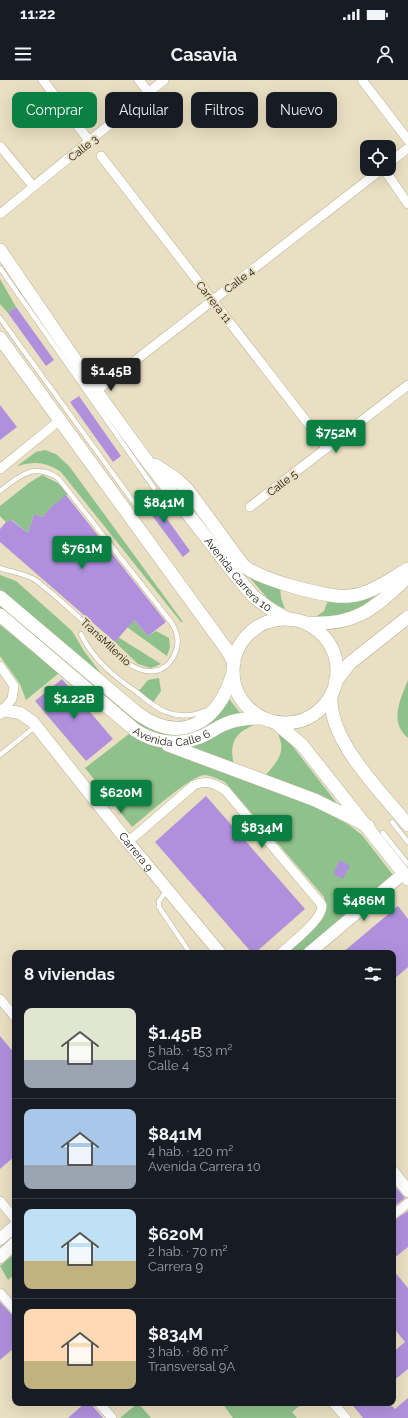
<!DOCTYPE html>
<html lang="es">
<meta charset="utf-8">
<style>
body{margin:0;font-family:Raleway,sans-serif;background:#20242c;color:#f1f3f6;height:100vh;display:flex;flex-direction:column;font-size:15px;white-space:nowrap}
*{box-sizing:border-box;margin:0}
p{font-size:13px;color:#9ea1a6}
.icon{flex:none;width:22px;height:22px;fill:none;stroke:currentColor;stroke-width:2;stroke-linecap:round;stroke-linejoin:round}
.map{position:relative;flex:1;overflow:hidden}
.drawer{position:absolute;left:12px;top:870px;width:384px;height:456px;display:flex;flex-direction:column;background:#171b24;border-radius:8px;box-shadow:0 4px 16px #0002}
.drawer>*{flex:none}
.hud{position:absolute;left:12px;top:12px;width:384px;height:36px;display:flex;gap:8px}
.buttons{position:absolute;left:360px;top:60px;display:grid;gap:8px}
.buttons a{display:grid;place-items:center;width:36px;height:36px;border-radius:8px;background:#171b24;box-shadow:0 4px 16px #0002;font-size:20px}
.price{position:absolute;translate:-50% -34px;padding:0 9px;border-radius:4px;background:#0b8043;color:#fff;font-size:13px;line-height:26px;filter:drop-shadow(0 1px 2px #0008)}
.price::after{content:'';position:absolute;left:50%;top:24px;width:12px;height:9px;margin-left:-6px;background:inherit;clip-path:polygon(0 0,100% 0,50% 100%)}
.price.on{background:#222;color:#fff}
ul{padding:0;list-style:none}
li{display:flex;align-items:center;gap:12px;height:100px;padding:0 12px}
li+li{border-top:1px solid #363941}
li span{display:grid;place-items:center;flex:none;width:112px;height:80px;border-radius:8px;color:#555}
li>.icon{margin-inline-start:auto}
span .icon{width:48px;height:48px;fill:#fffc;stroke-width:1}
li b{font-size:17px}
h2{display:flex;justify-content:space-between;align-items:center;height:48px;padding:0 12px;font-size:17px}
.tag{padding:0 14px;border-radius:8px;background:#171b24;box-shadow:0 4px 16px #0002;font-size:14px;line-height:36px}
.tag.on{background:#0b8043;color:#fff}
.status{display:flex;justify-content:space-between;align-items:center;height:28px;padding:0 20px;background:#171b24;direction:ltr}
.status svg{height:11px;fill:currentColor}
header{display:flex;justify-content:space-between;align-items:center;height:52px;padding:0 12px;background:#171b24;font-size:18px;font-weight:700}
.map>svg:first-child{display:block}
.green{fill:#8ec18b}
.building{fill:#b090dd}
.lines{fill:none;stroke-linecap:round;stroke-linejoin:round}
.lane-casing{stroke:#b9b094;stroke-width:5.5}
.street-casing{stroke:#b9b094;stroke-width:10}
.secondary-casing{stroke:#b9b094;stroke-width:13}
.primary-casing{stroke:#b9b094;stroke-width:14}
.lane{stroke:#fff;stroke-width:4.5}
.street{stroke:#fff;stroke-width:9}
.secondary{stroke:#fff;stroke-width:12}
.primary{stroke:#fff;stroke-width:13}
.labels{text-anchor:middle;stroke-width:4;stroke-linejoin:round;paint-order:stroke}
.street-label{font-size:11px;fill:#1a160c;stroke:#e9dfc2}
</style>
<div class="status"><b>11:22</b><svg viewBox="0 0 49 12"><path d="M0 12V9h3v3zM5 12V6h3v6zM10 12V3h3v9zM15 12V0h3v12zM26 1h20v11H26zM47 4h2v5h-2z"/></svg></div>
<header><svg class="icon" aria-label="menu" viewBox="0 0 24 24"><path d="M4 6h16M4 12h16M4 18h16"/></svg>Casavia<svg class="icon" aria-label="person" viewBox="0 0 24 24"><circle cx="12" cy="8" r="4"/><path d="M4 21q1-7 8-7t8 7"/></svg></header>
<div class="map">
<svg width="408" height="1338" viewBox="0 0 408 1338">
<rect width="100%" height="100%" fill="#e9dfc2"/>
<g class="green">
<polygon points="0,199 16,227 8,233 0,224"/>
<path d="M45,370L56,374L69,386L183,542H181L61,392C46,382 35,381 17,386L36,372Z"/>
<polygon points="42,395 58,403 68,414 50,428 43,437 34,434 28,453 12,440 6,442 0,436 0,426 29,403"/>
<polygon points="0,495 16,501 72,551 84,571 106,600 0,510"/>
<polygon points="249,497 280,507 281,518 285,529 270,521"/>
<path d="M376,515C350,537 346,535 314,538L324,531L328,521L352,522Z"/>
<path d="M0,524L148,646L211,640L220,633L229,619L241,634C226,641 190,660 173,658C158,657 143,648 130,640L0,529Z"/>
<polygon points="134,540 148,556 156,551 169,558 170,567 167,576 127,547"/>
<polygon points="0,545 59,593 26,620 20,604 0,576"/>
<polygon points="118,557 161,584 151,588 138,584 115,562"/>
<polygon points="159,598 161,611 152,624 137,613 148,600"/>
<path d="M408,600V658C389,642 400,620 408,600Z"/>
<path d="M254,645C234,653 229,664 234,685L188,667L231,647Z"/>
<path d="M129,654L154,665L323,730L349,745L362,755L393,795L300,873H286L324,834L327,827L324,817L225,702C218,699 211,695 204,695C189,697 146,736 132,747L85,688Z"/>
<path d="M278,654L290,663L339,726L264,697C276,683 287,673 278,654Z"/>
<polygon points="15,1173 15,1194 8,1200 0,1186"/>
<polygon points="138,1323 151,1338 120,1338"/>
<polygon points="222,1323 303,1323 292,1332 297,1338 233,1338"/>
</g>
<g class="building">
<polygon points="16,227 54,280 46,286 8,233"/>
<polygon points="79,316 121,376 113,382 70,322"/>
<polygon points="0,325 17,347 0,360"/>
<polygon points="147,411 190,471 183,477 139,418"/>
<polygon points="66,415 166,542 148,556 134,540 115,562 0,462 0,449 6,442 11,440 28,453 34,434 43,437 50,428"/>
<polygon points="62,599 113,659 86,681 35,621"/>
<polygon points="206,716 305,829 255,873 252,873 155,762"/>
<polygon points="340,780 350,786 343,799 333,794"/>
<polygon points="398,826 408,839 408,887 393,900 393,873 342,873"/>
<polygon points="0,956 15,974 15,1076 0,1089"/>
<polygon points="393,1104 405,1118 393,1127"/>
<polygon points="408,1131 408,1167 393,1179 393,1141"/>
<polygon points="393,1190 408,1208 408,1289 393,1301 393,1272 405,1262 393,1247"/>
<polygon points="0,1222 15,1238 15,1267 0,1280"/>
<polygon points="408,1318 408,1338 363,1338 351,1323 389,1323 395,1329"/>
<polygon points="85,1323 90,1323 103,1338 68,1338"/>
</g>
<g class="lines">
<defs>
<g id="lane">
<polyline points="0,188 154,408"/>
<polyline points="0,238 135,424"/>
<path d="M0,411C19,396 34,382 58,398L171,542C177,551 180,560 176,571C173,579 168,587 159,590C129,599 100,556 81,539C67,526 52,513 37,501C28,494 11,492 0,488"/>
<path d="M81,554C93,580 115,597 138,613C146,620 156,628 166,632C179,637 193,636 205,631"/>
<polyline points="0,675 36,646"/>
<polyline points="392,742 408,762"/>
<polyline points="383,753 408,784"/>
<polyline points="167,810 159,821 159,827 190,873"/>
</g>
<g id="street">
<polyline points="43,0 90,62"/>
<polyline points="139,0 149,13"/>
<polyline points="362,0 408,60"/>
<polyline points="0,66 33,106"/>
<polyline points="101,76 327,368"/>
<polyline points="389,83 408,68"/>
<polyline points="384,89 408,124"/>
<polyline points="0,134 164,0"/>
<polyline points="96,311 382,89"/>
<polyline points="0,389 60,340"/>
<polyline points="250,427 408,305"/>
<polyline points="0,586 14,606 12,619 3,630"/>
<path d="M128,762L194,705C207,700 215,703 226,711L322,825C323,840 292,862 281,873"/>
<polyline points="0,919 15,937"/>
<polyline points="0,1121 15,1139"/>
<polyline points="393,1135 408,1123"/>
<polyline points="0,1213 15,1230"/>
<polyline points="99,1323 112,1338"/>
<polyline points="333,1323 346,1338"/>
</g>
<g id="secondary">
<path id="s1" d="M0,633L3,630L20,633L33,642L128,762L220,873"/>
<polyline points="309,873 404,793"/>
<polyline points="393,1092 408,1111"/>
<polyline points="0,1159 15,1146"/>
<polyline points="0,1177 15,1163"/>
</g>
<g id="primary">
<path id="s2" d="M0,170L96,311L147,381L237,497L254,517L273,531L288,539"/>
<polyline points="0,258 214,552 227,570 234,583"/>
<path d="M155,385L176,399L187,409L243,485C257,499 330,519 350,516C371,514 390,499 408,489"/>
<path d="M0,517L137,633C182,666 218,642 233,593"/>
<path id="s3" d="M0,535L135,650C153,662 176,666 197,658C207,655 215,648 225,644C237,639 249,638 262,638"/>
<circle cx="285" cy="591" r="52"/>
<path d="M307,543C356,546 373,529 408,497"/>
<polyline points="335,602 350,583 408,537"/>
<path d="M331,615C328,661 380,710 408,745"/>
<polyline points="275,642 302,665 408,799"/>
<polyline points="168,665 315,720 368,746"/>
</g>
</defs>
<use href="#lane" class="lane-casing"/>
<use href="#street" class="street-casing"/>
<use href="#secondary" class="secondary-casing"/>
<use href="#primary" class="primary-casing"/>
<use href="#lane" class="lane"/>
<use href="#street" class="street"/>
<use href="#secondary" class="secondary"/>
<use href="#primary" class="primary"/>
</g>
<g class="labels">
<g class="street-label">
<text transform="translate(83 68) rotate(-39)" y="4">Calle 3</text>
<text transform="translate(239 200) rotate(-38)" y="4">Calle 4</text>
<text transform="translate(214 222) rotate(52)" y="4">Carrera 11</text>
<text transform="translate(282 403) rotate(-38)" y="4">Calle 5</text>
<text dy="4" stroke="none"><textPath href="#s2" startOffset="403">Avenida Carrera 10</textPath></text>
<text transform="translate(106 562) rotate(43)" y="4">TransMilenio</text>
<text dy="4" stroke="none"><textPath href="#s3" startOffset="216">Avenida Calle 6</textPath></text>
<text dy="4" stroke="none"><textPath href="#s1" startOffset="203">Carrera 9</textPath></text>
</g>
</g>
</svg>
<div class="buttons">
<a><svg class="icon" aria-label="locate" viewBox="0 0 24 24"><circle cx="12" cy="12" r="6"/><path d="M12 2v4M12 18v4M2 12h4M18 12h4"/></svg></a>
</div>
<b class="price on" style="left:111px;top:312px">$1.45B</b>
<b class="price" style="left:336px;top:374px">$752M</b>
<b class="price" style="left:164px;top:444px">$841M</b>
<b class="price" style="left:82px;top:490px">$761M</b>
<b class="price" style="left:74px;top:640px">$1.22B</b>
<b class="price" style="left:121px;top:734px">$620M</b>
<b class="price" style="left:262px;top:769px">$834M</b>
<b class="price" style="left:364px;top:842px">$486M</b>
<div class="hud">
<a class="tag on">Comprar</a>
<a class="tag">Alquilar</a>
<a class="tag">Filtros</a>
<a class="tag">Nuevo</a>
</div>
<section class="drawer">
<h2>8 viviendas<svg class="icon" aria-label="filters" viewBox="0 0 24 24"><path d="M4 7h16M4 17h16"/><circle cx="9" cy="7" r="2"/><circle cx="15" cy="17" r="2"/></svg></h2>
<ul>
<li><span style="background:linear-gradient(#dfe7d0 65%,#9aa5b1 0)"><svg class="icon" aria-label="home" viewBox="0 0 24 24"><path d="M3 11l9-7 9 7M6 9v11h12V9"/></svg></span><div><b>$1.45B</b><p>5 hab. · 153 m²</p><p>Calle 4</p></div></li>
<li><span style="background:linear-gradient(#a9c7e8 70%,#9aa5b1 0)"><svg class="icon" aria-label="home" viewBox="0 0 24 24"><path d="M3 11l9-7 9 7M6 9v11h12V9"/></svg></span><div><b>$841M</b><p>4 hab. · 120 m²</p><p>Avenida Carrera 10</p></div></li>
<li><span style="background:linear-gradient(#bfe0f5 65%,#c2b280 0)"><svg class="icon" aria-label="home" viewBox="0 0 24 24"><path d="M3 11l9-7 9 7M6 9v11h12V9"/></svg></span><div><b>$620M</b><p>2 hab. · 70 m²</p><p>Carrera 9</p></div></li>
<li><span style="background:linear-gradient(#ffd9b3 65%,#c2b280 0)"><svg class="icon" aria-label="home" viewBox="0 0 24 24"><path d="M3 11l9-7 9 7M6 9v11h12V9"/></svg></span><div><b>$834M</b><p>3 hab. · 86 m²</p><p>Transversal 9A</p></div></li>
</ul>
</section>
</div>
